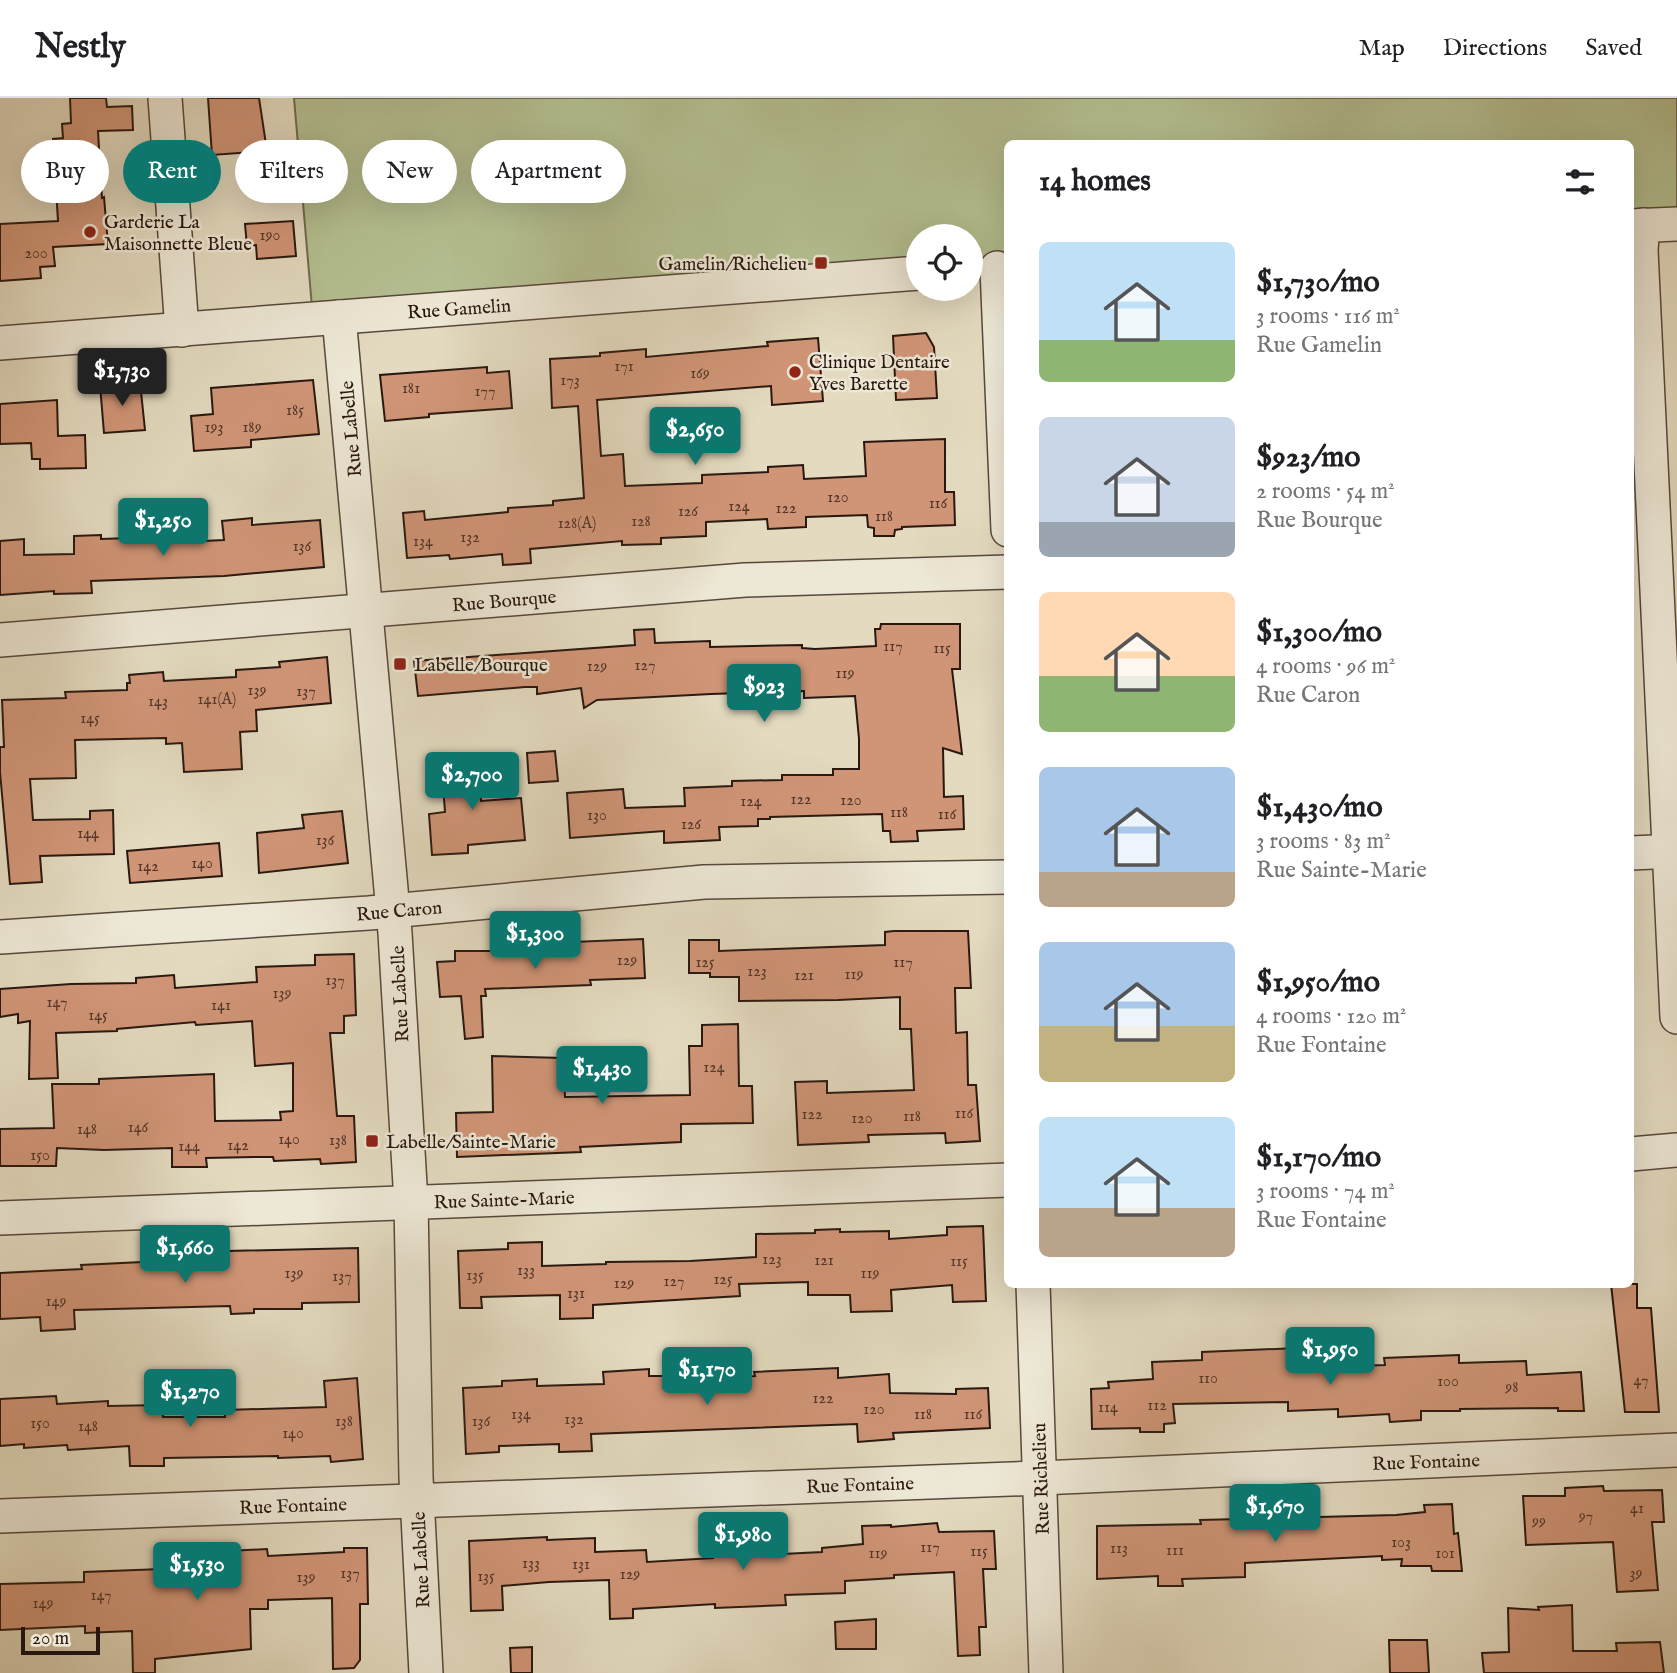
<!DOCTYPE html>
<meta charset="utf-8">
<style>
body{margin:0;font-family:"IM FELL English",serif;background:#f2f2f2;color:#202124;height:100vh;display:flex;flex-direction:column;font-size:26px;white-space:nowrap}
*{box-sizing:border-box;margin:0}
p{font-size:23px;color:#757577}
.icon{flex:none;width:38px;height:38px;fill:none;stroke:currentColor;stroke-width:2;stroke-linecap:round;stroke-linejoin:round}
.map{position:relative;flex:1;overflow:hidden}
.details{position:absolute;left:1004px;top:42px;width:630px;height:1148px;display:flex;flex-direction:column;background:#fff;border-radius:10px;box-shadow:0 7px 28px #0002}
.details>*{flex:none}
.banner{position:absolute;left:21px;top:42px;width:665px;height:63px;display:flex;gap:14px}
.tools{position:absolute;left:906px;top:126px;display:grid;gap:14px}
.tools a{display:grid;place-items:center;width:77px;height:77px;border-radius:50%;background:#fff;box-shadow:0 7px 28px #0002;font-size:35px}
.scale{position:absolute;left:21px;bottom:18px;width:79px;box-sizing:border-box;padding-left:7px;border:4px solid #2a1810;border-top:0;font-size:19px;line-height:24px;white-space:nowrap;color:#2a1810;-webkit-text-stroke:5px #ede7d5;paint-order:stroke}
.price{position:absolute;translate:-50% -60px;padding:0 16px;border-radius:7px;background:#0f766e;color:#fff;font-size:23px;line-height:46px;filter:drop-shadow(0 2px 4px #0008)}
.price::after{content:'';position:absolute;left:50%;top:42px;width:21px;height:16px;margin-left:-10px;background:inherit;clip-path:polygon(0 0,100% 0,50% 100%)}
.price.current{background:#222;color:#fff}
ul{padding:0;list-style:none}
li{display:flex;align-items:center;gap:21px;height:175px;padding:0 35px}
li span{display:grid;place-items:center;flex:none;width:196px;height:140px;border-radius:10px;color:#555}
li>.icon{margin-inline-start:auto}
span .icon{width:84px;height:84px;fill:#fffc;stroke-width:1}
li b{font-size:30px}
h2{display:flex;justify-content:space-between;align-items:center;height:84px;padding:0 35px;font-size:30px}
.tag{padding:0 24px;border-radius:32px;background:#fff;box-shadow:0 7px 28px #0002;font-size:24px;line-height:63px}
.tag.current{background:#0f766e;color:#fff}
header{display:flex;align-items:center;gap:42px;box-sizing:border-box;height:98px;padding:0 35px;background:#fff;border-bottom:2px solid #e0e0e0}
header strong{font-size:33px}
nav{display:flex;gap:38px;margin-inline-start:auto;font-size:24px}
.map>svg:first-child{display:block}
.green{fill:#b4bf91;stroke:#6f6c50;stroke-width:2}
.building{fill:#d09577;stroke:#2a1810;stroke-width:2}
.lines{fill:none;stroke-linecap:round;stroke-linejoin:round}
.minor-casing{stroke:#58483c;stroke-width:36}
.minor{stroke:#ede7d5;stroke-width:33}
.poi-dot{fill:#8f2418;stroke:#ede7d5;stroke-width:2.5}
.labels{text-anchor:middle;stroke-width:5;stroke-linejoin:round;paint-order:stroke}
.number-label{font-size:16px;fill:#54372a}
.poi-label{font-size:19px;fill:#2a1810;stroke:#ede7d5;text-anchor:start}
.street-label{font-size:19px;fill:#2a1810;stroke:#ede7d5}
</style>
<header>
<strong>Nestly</strong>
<nav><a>Map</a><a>Directions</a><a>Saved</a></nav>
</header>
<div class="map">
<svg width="1677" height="1575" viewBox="0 0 1677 1575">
<rect width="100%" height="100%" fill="#e3dabf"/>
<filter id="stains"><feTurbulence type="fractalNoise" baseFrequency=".00286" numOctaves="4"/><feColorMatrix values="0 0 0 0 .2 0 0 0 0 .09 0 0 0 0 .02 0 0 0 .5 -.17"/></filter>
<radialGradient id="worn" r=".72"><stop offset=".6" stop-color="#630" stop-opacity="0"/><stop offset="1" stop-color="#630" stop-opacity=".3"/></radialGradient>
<polygon class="green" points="294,0 1677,0 1677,126 1631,128 1631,46 1008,46 1008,169 971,172 971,138 919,138 919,175 313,221"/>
<g class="building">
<polygon points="70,0 106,0 107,9 132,8 133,32 98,33 102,100 104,99 108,146 53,149 55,168 40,169 41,180 0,183 0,126 58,123 53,41 63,40 62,26 71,25"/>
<polygon points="208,0 259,0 267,53 212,57"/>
<polygon points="293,123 296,158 257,161 256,147 247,148 245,126"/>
<polygon points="926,235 934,249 937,300 896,302 893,238"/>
<polygon points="818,240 823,303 772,307 771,288 597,302 601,358 623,356 625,388 702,385 702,377 768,374 768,369 803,367 804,381 866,378 864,344 945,341 945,394 954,394 955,427 902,429 902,431 895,432 894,438 874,438 874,430 868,429 867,417 806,419 806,429 768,431 767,421 706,424 706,438 661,440 661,446 622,447 622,443 530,451 531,465 503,467 502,456 450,461 449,457 407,460 403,415 424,413 425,422 508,414 508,410 553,407 553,403 584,400 578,308 552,310 550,261 600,258 600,255 646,251 646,259 768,248 767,244"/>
<polygon points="487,269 487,275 509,273 512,310 429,316 429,319 385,323 380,277"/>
<polygon points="313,282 319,336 251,342 251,349 194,353 191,318 213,316 211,290"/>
<polygon points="140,284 145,332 104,335 100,287"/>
<polygon points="57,302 58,338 85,337 86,370 40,371 40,361 32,361 31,345 0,346 0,306"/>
<polygon points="252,420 252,427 320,422 324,469 224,478 91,483 92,495 54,496 54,493 0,497 0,443 24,441 24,457 74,456 74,438 101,437 101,441 160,439 161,445 224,442 222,423"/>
<polygon points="881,526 960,526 960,571 952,571 962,656 943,650 944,699 963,698 964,731 917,733 918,743 891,744 890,733 883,733 882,716 770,719 770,721 758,721 758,728 719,729 720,742 664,745 664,733 570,740 567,695 623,691 625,710 685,708 684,690 732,688 732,683 782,682 782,677 833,677 833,671 859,671 859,641 855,598 804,600 804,593 711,596 597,602 584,610 581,590 537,596 537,589 525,589 418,598 414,563 635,547 634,532 654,531 655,545 710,543 710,549 802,547 802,550 815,551 876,548 875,531 880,531"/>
<polygon points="327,559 331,605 256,612 257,633 240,634 242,671 184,674 182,645 166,646 166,640 75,642 76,680 30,681 33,722 90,721 90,713 113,712 114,756 40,758 42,784 10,786 0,674 0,649 4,649 2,602 66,600 65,594 127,592 127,585 130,585 129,577 163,574 164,583 236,579 236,572 280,569 279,564"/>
<polygon points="555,653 558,683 529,685 527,655"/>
<polygon points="479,659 481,703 521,700 525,742 468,747 468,755 432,757 429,716 445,714 441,661"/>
<polygon points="342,713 348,765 259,775 257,735 304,730 302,717"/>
<polygon points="219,745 222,778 130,785 127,753"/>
<polygon points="894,833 968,833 971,890 955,890 956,935 967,934 968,987 976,987 980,1043 946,1045 945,1035 868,1037 869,1044 798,1047 795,984 827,983 827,995 914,992 911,931 900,931 900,899 838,902 739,903 739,879 710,879 710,875 689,875 689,842 719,842 719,853 885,847 885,834"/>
<polygon points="643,841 645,880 590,882 591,887 485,891 486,898 481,898 483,939 465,941 461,898 440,899 437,864 455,863 455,853 501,853 501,847"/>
<polygon points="354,856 356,917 344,918 344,935 330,935 337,1018 354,1018 356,1064 321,1066 320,1061 274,1063 273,1059 254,1059 206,1060 207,1069 172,1069 172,1050 104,1052 57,1050 56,1068 0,1068 0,1031 54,1030 52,986 99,986 99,981 214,976 215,1023 281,1022 280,1014 293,1013 293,965 255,968 252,923 196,927 195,924 117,931 117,933 56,935 58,980 29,981 30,923 18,925 18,916 0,919 0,891 71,886 136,885 136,880 174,877 175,890 257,884 256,869 315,867 315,857"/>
<polygon points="738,926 739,988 752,988 753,1025 681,1026 681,1044 580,1049 581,1054 457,1059 456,1015 493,1014 492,958 563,960 565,999 690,997 689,948 702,948 702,927"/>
<polygon points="983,1128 986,1203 953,1204 952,1187 891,1192 892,1213 851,1214 850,1197 808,1197 808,1184 739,1186 740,1198 593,1207 593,1220 560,1221 560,1197 481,1199 482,1210 460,1210 458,1153 508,1151 508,1145 542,1144 542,1168 606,1166 606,1164 690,1163 756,1159 756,1136 815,1135 815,1132 840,1131 840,1134 889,1133 889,1141 947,1137 947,1129"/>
<polygon points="358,1150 359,1204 302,1205 302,1211 254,1211 254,1215 231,1216 230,1208 74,1212 75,1231 41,1233 40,1219 0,1221 0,1175 82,1171 81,1167 142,1164 142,1158 164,1157 165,1163 228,1161 228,1153"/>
<polygon points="1611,1186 1637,1186 1637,1210 1651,1210 1659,1314 1625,1314"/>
<polygon points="1322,1249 1322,1269 1385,1267 1384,1260 1459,1257 1459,1265 1526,1263 1527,1277 1581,1274 1584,1313 1558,1313 1558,1310 1460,1311 1460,1313 1421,1313 1421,1322 1390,1324 1389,1316 1338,1319 1338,1311 1288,1313 1288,1304 1173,1306 1175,1325 1164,1326 1164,1334 1140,1334 1140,1330 1092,1331 1091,1291 1109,1290 1108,1284 1153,1281 1152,1264 1202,1262 1202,1254"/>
<polygon points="838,1270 838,1280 889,1276 890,1295 956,1296 956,1291 988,1290 990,1330 893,1335 894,1341 858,1344 857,1326 591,1336 592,1353 559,1354 559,1346 499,1348 499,1354 466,1356 463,1290 502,1288 502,1283 537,1281 537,1288 604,1286 603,1274 649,1271 649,1278 688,1278 688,1280 755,1278 754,1274"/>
<polygon points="357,1280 363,1361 331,1364 330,1358 278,1360 278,1358 164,1360 164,1368 130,1368 129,1348 68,1352 67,1347 24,1350 24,1346 0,1348 0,1301 56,1298 57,1306 108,1303 108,1308 162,1307 163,1319 225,1319 225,1312 326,1309 324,1283"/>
<polygon points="1603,1388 1604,1393 1662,1392 1664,1424 1652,1424 1658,1492 1617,1494 1613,1444 1526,1447 1523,1398 1565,1398 1565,1390"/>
<polygon points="1452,1406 1454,1436 1458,1435 1462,1473 1432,1473 1431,1468 1401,1468 1402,1461 1382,1462 1382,1458 1245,1465 1245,1479 1182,1481 1183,1488 1158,1488 1158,1478 1097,1481 1097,1428 1201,1426 1200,1422 1396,1417 1425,1414 1424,1407"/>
<polygon points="937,1425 939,1434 994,1433 996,1471 983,1471 986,1529 979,1529 980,1557 958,1558 954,1474 894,1477 894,1480 845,1483 845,1495 785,1497 786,1507 715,1510 715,1506 633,1511 633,1520 610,1521 609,1482 549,1484 502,1488 503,1512 471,1513 469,1443 547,1439 547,1442 595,1440 595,1454 646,1452 647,1464 713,1460 713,1452 743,1451 743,1458 822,1454 822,1450 863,1446 862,1428 891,1427 891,1429"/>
<polygon points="344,1450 367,1450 368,1506 360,1506 360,1562 354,1570 333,1571 332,1500 268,1502 268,1511 250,1511 251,1551 155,1561 155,1575 133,1575 132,1533 85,1535 85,1528 0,1532 0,1486 84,1484 84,1474 188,1470 187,1461 192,1461 192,1455 267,1451 268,1458 344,1454"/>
<polygon points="1572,1507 1573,1553 1617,1553 1616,1545 1660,1544 1664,1575 1484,1575 1482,1555 1509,1554 1508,1510 1539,1512 1538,1509"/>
<polygon points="876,1521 876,1551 836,1551 835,1524"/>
<polygon points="1389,1542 1427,1542 1429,1575 1390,1575"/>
<polygon points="532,1549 532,1575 511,1575 510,1550"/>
</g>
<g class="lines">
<defs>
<g id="minor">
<polyline points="165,0 182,232"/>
<polyline points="1643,127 1641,152 1677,919"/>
<polyline points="1631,128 1677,126"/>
<polyline points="997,170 1008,432"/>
<polyline points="339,219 395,835 411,1104 416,1379 426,1575"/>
<polyline points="0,245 919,175"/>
<polyline points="0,542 745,482 1008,474"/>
<polyline points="1631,755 1677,753"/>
<polyline points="0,839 369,815 704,784 1008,779"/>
<polyline points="1631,1056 1677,1052"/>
<polyline points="0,1120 1008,1082"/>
<polyline points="1033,1186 1046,1575"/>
<polyline points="0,1418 1040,1380 1677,1352"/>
</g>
</defs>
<use href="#minor" class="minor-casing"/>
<use href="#minor" class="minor"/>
</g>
<g class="poi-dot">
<circle cx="90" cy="134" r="7"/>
<rect x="814" y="158" width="14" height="14" rx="3.5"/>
<circle cx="795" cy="274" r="7"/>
<rect x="393" y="559" width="14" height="14" rx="3.5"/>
<rect x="365" y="1036" width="14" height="14" rx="3.5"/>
</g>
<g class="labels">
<g class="number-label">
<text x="270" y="142">190</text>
<text x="36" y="160">200</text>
<text x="624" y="273">171</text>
<text x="700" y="280">169</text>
<text x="570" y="287">173</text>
<text x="411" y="295">181</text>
<text x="485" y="298">177</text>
<text x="295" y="317">185</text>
<text x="214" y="334">193</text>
<text x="252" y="334">189</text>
<text x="838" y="404">120</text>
<text x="938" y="410">116</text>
<text x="739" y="413">124</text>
<text x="786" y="415">122</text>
<text x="688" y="418">126</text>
<text x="884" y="423">118</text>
<text x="641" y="428">128</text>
<text x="577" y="430">128(A)</text>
<text x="470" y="444">132</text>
<text x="423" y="448">134</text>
<text x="302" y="453">136</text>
<text x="893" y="553">117</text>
<text x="942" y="555">115</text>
<text x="645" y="572">127</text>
<text x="597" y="573">129</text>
<text x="845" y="580">119</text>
<text x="257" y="597">139</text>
<text x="306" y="598">137</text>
<text x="217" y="606">141(A)</text>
<text x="158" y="608">143</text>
<text x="90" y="625">145</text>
<text x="801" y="706">122</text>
<text x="851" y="707">120</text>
<text x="751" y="708">124</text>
<text x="899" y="719">118</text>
<text x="947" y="721">116</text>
<text x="597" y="722">130</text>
<text x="691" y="731">126</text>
<text x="88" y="740">144</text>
<text x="325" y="747">136</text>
<text x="202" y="770">140</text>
<text x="148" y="773">142</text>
<text x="627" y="867">129</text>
<text x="705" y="869">125</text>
<text x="903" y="869">117</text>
<text x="757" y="878">123</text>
<text x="854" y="881">119</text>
<text x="804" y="882">121</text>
<text x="335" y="887">137</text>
<text x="282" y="900">139</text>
<text x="57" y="909">147</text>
<text x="221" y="912">141</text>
<text x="98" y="922">145</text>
<text x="714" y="974">124</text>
<text x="964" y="1020">116</text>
<text x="812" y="1021">122</text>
<text x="912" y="1023">118</text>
<text x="862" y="1025">120</text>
<text x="138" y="1034">146</text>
<text x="87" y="1036">148</text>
<text x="289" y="1046">140</text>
<text x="338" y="1047">138</text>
<text x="238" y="1052">142</text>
<text x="189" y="1053">144</text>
<text x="40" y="1062">150</text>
<text x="772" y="1166">123</text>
<text x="824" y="1167">121</text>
<text x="959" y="1168">115</text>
<text x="526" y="1177">133</text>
<text x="294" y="1180">139</text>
<text x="870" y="1180">119</text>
<text x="475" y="1182">135</text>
<text x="342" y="1183">137</text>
<text x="723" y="1186">125</text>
<text x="674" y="1188">127</text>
<text x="624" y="1190">129</text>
<text x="576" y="1200">131</text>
<text x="56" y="1208">149</text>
<text x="1208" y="1285">110</text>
<text x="1641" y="1287">47</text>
<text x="1448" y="1288">100</text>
<text x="1512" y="1294">98</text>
<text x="823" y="1305">122</text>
<text x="1157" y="1312">112</text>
<text x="1108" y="1314">114</text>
<text x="874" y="1316">120</text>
<text x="521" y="1321">134</text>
<text x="923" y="1321">118</text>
<text x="973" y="1321">116</text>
<text x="574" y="1326">132</text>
<text x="344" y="1328">138</text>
<text x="481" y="1328">136</text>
<text x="40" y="1330">150</text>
<text x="88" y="1333">148</text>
<text x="293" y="1340">140</text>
<text x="1637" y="1415">41</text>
<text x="1586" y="1423">97</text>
<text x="1539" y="1428">99</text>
<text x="1401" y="1449">103</text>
<text x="930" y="1454">117</text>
<text x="1119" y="1455">113</text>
<text x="1175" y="1457">111</text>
<text x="979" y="1458">115</text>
<text x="878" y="1460">119</text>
<text x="1445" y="1460">101</text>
<text x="531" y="1470">133</text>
<text x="581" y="1471">131</text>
<text x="350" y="1480">137</text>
<text x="1636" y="1480">39</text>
<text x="630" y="1481">129</text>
<text x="486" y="1483">135</text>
<text x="306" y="1484">139</text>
<text x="101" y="1502">147</text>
<text x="43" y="1510">149</text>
</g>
<g class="poi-label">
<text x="104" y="130">Garderie La<tspan x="104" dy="22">Maisonnette Bleue</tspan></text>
<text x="807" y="172" text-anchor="end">Gamelin/Richelieu</text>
<text x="809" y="270">Clinique Dentaire<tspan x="809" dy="22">Yves Barette</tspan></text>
<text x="414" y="573">Labelle/Bourque</text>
<text x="386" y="1050">Labelle/Sainte-Marie</text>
</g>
<g class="street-label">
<text transform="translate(459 210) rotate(-4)" y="7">Rue Gamelin</text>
<text transform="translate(350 331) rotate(-95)" y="7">Rue Labelle</text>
<text transform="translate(504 502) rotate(-5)" y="7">Rue Bourque</text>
<text transform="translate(399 812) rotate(-5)" y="7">Rue Caron</text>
<text transform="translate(399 896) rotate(-93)" y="7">Rue Labelle</text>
<text transform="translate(504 1101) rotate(-2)" y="7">Rue Sainte-Marie</text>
<text transform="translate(1426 1363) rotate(-2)" y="7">Rue Fontaine</text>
<text transform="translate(1040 1381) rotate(-92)" y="7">Rue Richelieu</text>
<text transform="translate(860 1386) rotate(-2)" y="7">Rue Fontaine</text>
<text transform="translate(293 1407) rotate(-2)" y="7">Rue Fontaine</text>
<text transform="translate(420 1462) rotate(-93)" y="7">Rue Labelle</text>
</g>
</g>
<rect width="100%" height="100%" filter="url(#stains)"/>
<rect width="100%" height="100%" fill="url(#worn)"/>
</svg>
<div class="tools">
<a><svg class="icon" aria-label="locate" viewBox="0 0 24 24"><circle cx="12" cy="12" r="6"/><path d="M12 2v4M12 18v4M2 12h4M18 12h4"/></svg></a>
</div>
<div class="scale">20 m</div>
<b class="price current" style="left:122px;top:310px">$1,730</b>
<b class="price" style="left:695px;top:369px">$2,650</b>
<b class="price" style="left:163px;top:460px">$1,250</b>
<b class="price" style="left:764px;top:626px">$923</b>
<b class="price" style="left:472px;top:714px">$2,700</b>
<b class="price" style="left:535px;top:873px">$1,300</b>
<b class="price" style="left:602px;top:1008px">$1,430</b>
<b class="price" style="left:185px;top:1187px">$1,660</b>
<b class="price" style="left:1330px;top:1289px">$1,950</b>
<b class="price" style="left:707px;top:1309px">$1,170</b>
<b class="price" style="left:190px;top:1331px">$1,270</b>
<b class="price" style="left:1275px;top:1446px">$1,670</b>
<b class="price" style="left:743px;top:1474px">$1,980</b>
<b class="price" style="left:197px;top:1504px">$1,530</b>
<div class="banner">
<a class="tag">Buy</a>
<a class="tag current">Rent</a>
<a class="tag">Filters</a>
<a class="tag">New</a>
<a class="tag">Apartment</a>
</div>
<section class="details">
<h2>14 homes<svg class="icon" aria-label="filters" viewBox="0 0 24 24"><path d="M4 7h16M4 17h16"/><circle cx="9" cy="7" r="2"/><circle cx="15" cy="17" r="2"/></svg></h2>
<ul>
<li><span style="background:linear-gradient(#bfe0f5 70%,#8fb573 0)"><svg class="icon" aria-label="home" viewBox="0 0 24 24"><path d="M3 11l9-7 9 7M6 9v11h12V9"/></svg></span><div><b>$1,730/mo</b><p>3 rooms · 116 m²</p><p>Rue Gamelin</p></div></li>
<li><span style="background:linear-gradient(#c9d6e8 75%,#9aa5b1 0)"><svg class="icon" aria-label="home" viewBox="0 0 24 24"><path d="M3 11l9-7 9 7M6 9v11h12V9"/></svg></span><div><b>$923/mo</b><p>2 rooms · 54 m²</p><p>Rue Bourque</p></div></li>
<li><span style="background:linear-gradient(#ffd9b3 60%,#8fb573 0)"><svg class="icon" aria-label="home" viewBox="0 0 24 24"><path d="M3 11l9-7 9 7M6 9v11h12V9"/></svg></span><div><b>$1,300/mo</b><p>4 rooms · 96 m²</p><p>Rue Caron</p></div></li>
<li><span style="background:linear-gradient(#a9c7e8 75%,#b9a48a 0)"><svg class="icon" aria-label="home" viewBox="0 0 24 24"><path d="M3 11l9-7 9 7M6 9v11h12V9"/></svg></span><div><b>$1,430/mo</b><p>3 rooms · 83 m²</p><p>Rue Sainte-Marie</p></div></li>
<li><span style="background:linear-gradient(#a9c7e8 60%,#c2b280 0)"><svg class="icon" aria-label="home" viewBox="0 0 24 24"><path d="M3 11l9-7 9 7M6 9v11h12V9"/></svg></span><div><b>$1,950/mo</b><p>4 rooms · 120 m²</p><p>Rue Fontaine</p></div></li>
<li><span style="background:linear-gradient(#bfe0f5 65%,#b9a48a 0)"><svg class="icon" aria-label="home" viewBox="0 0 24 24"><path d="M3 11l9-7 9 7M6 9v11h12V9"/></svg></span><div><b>$1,170/mo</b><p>3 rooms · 74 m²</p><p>Rue Fontaine</p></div></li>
</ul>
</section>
</div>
